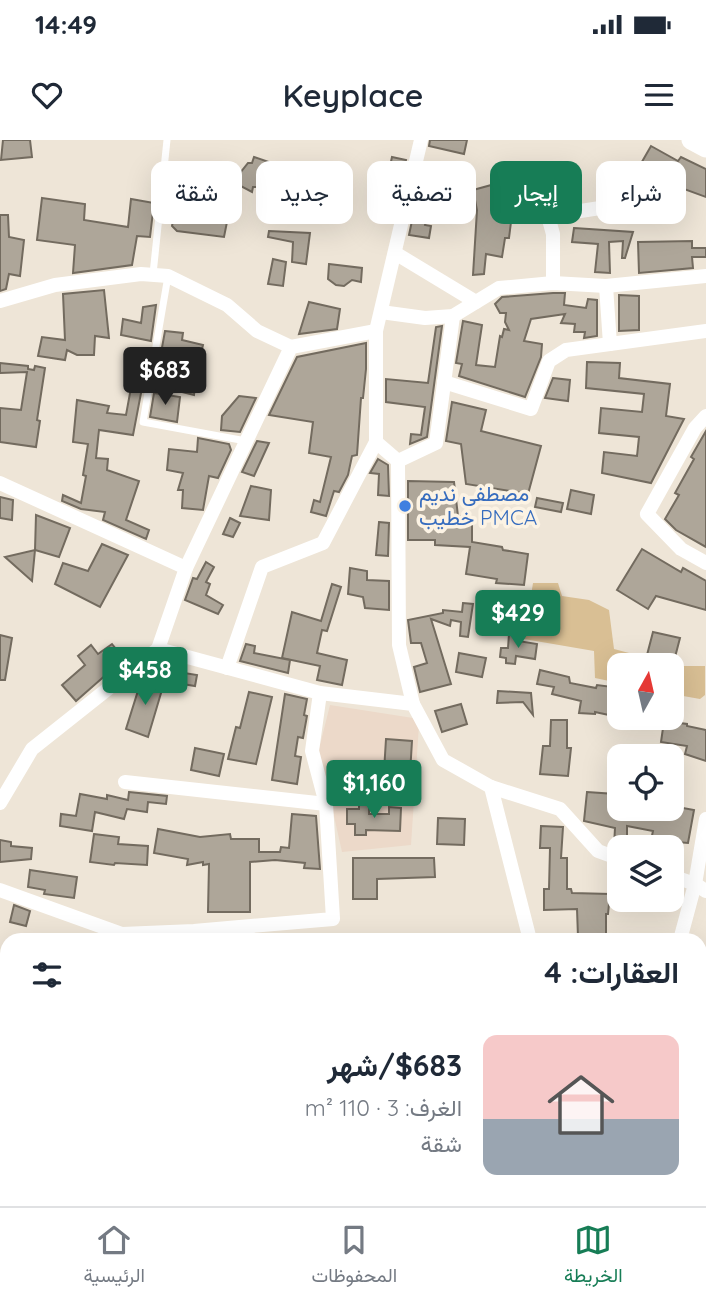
<!DOCTYPE html>
<html lang="ar">
<meta charset="utf-8">
<style>
body{margin:0;font-family:Quicksand,Vazirmatn,sans-serif;background:#f2f2f3;color:#1f2937;direction:rtl;height:100vh;display:flex;flex-direction:column;font-size:26px;white-space:nowrap}
*{box-sizing:border-box;margin:0}
p{font-size:23px;color:#747a83}
.icon{flex:none;width:38px;height:38px;fill:none;stroke:currentColor;stroke-width:2;stroke-linecap:round;stroke-linejoin:round}
.map{position:relative;flex:1;overflow:hidden;direction:ltr}
.details{position:absolute;left:0px;top:793px;width:707px;height:275px;display:flex;flex-direction:column;background:#fff;border-radius:21px 21px 0 0;box-shadow:0 7px 28px #0002;direction:rtl}
.details>*{flex:none}
.hud{position:absolute;left:21px;top:21px;width:665px;height:63px;direction:rtl;display:flex;gap:14px}
.needle{width:46px;rotate:8deg}
.buttons{position:absolute;left:607px;top:513px;display:grid;gap:14px}
.buttons a{display:grid;place-items:center;width:77px;height:77px;border-radius:14px;background:#fff;box-shadow:0 7px 28px #0002;font-size:35px}
.price{position:absolute;translate:-50% -60px;padding:0 16px;border-radius:7px;background:#177d56;color:#fff;font-size:23px;line-height:46px;filter:drop-shadow(0 2px 4px #0008)}
.price::after{content:'';position:absolute;left:50%;top:42px;width:21px;height:16px;margin-left:-10px;background:inherit;clip-path:polygon(0 0,100% 0,50% 100%)}
.price.on{background:#222;color:#fff}
ul{padding:0;list-style:none}
li{display:flex;align-items:center;gap:21px;height:175px;padding:0 28px}
li span{display:grid;place-items:center;flex:none;width:196px;height:140px;border-radius:14px;color:#555}
li>.icon{margin-inline-start:auto}
span .icon{width:84px;height:84px;fill:#fffc;stroke-width:1}
li b{font-size:30px}
h2{display:flex;justify-content:space-between;align-items:center;height:84px;padding:0 28px;font-size:30px}
.pill{padding:0 24px;border-radius:14px;background:#fff;box-shadow:0 7px 28px #0002;font-size:24px;line-height:63px}
.pill.on{background:#177d56;color:#fff}
.status{display:flex;justify-content:space-between;align-items:center;height:49px;padding:0 35px;background:#fff;direction:ltr}
.status svg{height:19px;fill:currentColor}
header{display:flex;justify-content:space-between;align-items:center;height:91px;padding:0 28px;background:#fff;font-size:32px;font-weight:600}
.tabs{display:flex;justify-content:space-around;align-items:center;height:98px;border-top:2px solid #e0e1e3;background:#fff;font-size:19px;color:#747a83}
.tabs a{display:grid;justify-items:center;gap:4px}
.tabs .on{color:#177d56}
.map>svg:first-child{display:block}
.education{fill:#ecd9c9}
.green{fill:#d9bf94}
.building{fill:#aea699;stroke:#736b5f;stroke-width:2}
.lines{fill:none;stroke-linecap:round;stroke-linejoin:round}
.lane{stroke:#fff;stroke-width:7}
.street{stroke:#fff;stroke-width:14}
.secondary{stroke:#fff;stroke-width:19}
.shop-dot{fill:#3f7fe0;stroke:#fcf3e4;stroke-width:2.5}
.labels{text-anchor:middle;stroke-width:7;stroke-linejoin:round;paint-order:stroke}
.shop-label{font-size:21px;fill:#366cbe;stroke:#fcf3e4;text-anchor:start}
</style>
<div class="status"><b>14:49</b><svg viewBox="0 0 49 12"><path d="M0 12V9h3v3zM5 12V6h3v6zM10 12V3h3v9zM15 12V0h3v12zM26 1h20v11H26zM47 4h2v5h-2z"/></svg></div>
<header><svg class="icon" aria-label="menu" viewBox="0 0 24 24"><path d="M4 6h16M4 12h16M4 18h16"/></svg>Keyplace<svg class="icon" aria-label="heart" viewBox="0 0 24 24"><path d="M12 20l-8-8c-3-5 5-10 8-4 3-6 11-1 8 4z"/></svg></header>
<div class="map">
<svg width="706" height="1066" viewBox="0 0 706 1066">
<rect width="100%" height="100%" fill="#eee5d7"/>
<polygon class="education" points="330,565 413,578 419,585 411,705 342,712 319,609"/>
<polygon class="green" points="533,443 558,443 562,456 589,460 609,470 614,509 678,526 705,526 705,555 700,559 672,554 672,525 620,525 619,543 595,538 594,511 524,499"/>
<g class="building">
<polygon points="3,0 30,0 32,17 1,20"/>
<polygon points="430,0 467,0 464,14 429,6"/>
<polygon points="651,6 678,21 681,17 706,29 706,57 673,45 669,38 658,38 639,27"/>
<polygon points="254,17 272,23 261,47 253,47 252,52 233,42 248,23 252,23"/>
<polygon points="392,17 406,20 394,74 387,72 391,50 385,49"/>
<polygon points="169,37 223,43 221,75 228,77 224,97 177,91 172,86 178,56 167,56"/>
<polygon points="517,38 525,63 525,83 511,82 509,98 505,98 502,117 486,114 484,134 473,135 477,70 473,50"/>
<polygon points="417,57 430,60 425,85 431,86 429,98 409,95"/>
<polygon points="42,58 85,64 84,80 128,87 131,59 154,63 150,97 137,96 132,125 73,133 75,105 37,100"/>
<polygon points="0,75 8,75 9,97 24,100 20,136 9,134 6,149 0,151"/>
<polygon points="574,88 633,92 625,118 622,118 623,101 609,102 610,133 595,132 598,104 572,102"/>
<polygon points="269,91 310,93 306,124 292,122 293,102 268,97"/>
<polygon points="692,101 692,108 706,108 706,117 692,117 693,128 639,133 638,102"/>
<polygon points="273,119 286,122 283,146 268,144"/>
<polygon points="329,124 362,128 361,142 352,140 344,146 336,145 328,139"/>
<polygon points="104,150 109,198 95,196 94,215 77,215 67,210 65,220 38,216 42,197 65,200 63,154"/>
<polygon points="553,153 565,153 564,165 586,168 588,159 597,160 597,196 584,198 585,192 574,192 575,184 561,183 565,174 531,179 524,201 542,204 541,217 525,257 459,236 462,224 456,223 463,181 482,185 476,225 495,227 500,196 502,197 504,189 509,190 505,182 506,173 500,173 495,164 502,157"/>
<polygon points="619,155 639,156 639,190 619,191"/>
<polygon points="309,162 340,169 337,189 299,194"/>
<polygon points="156,165 151,201 121,195 123,179 141,183 143,167"/>
<polygon points="442,186 427,297 410,304 411,294 421,295 425,267 386,262 386,239 428,243 436,187"/>
<polygon points="165,191 183,193 182,200 203,205 196,235 194,255 182,252 185,222 179,221 178,216 161,213"/>
<polygon points="366,203 366,229 363,258 361,258 357,315 352,316 348,335 339,352 334,351 326,376 311,372 314,360 320,362 331,317 309,313 313,282 269,275 297,217"/>
<polygon points="587,222 620,223 619,238 670,244 666,276 684,279 651,343 602,333 604,312 637,316 639,297 599,293 601,268 642,272 644,254 586,248"/>
<polygon points="0,223 28,226 28,229 34,230 35,226 45,228 37,280 40,281 36,307 0,302 0,268 21,270 27,232 0,233"/>
<polygon points="135,226 146,227 133,295 99,290 96,318 108,319 107,330 139,341 126,380 149,390 146,399 103,380 105,372 81,369 62,361 63,355 81,363 86,336 83,335 88,304 73,302 77,260 109,266 107,273 126,275"/>
<polygon points="553,238 570,240 568,261 545,258"/>
<polygon points="154,253 180,257 177,282 150,277"/>
<polygon points="239,256 256,258 240,292 221,290 222,276"/>
<polygon points="452,262 486,270 481,291 541,306 528,354 466,344 461,304 446,301"/>
<polygon points="706,291 706,407 676,390 665,379 679,355 675,353 694,319 691,317"/>
<polygon points="198,298 229,304 231,310 218,338 209,336 203,370 182,368 183,350 178,350 183,333 167,330 169,309 197,312"/>
<polygon points="257,301 269,303 254,336 242,332"/>
<polygon points="378,319 388,325 389,356 378,355 379,334 370,333"/>
<polygon points="408,341 454,342 458,376 472,378 472,402 502,407 503,410 528,414 524,445 496,443 497,439 466,434 470,407 435,405 435,400 408,400"/>
<polygon points="251,346 271,350 269,380 240,376"/>
<polygon points="571,350 594,355 591,374 567,369"/>
<polygon points="0,357 13,360 12,380 0,378"/>
<polygon points="537,358 563,363 561,372 535,367"/>
<polygon points="36,375 70,388 59,417 35,410"/>
<polygon points="230,378 240,383 233,397 223,394"/>
<polygon points="379,382 389,383 388,416 376,415"/>
<polygon points="102,404 128,415 100,467 55,444 63,423 88,431"/>
<polygon points="642,409 681,432 683,428 706,441 706,470 656,456 648,469 617,450"/>
<polygon points="35,410 32,441 5,417"/>
<polygon points="206,422 214,427 206,442 210,444 206,455 223,465 218,474 185,460 193,438 197,439"/>
<polygon points="350,428 367,431 367,440 389,441 389,470 365,468 363,457 348,454"/>
<polygon points="332,444 341,447 327,491 322,490 317,513 347,520 342,545 317,540 320,526 282,518 292,472 321,481"/>
<polygon points="463,463 473,464 468,497 460,496 461,482 451,480 450,486 431,479 451,544 420,552 414,527 427,523 421,503 411,503 408,480 443,473 443,470 462,472"/>
<polygon points="653,492 680,498 674,521 647,515"/>
<polygon points="509,494 519,495 518,501 537,504 535,519 516,516 515,524 506,523 506,518 500,517 501,508 508,508"/>
<polygon points="0,495 12,498 5,540 0,540"/>
<polygon points="112,504 124,519 76,561 62,545 85,525 78,516 91,505 98,514"/>
<polygon points="246,504 255,506 254,513 290,520 288,533 240,521"/>
<polygon points="459,513 486,518 482,537 456,532"/>
<polygon points="619,529 618,577 595,572 595,574 579,573 581,561 552,554 554,547 537,544 540,530 569,537 570,543 596,548 597,545 612,547"/>
<polygon points="178,532 197,535 195,546 176,543"/>
<polygon points="142,538 164,543 148,597 126,589"/>
<polygon points="498,551 531,553 533,575 523,562 497,563"/>
<polygon points="249,552 272,557 256,624 228,619 236,587 240,588"/>
<polygon points="285,554 307,559 304,575 307,576 303,598 298,597 295,616 301,617 297,644 272,640"/>
<polygon points="461,564 467,584 442,592 435,571"/>
<polygon points="551,580 567,580 567,608 571,608 568,636 540,634 543,606 550,606"/>
<polygon points="664,581 687,584 687,586 706,590 706,621 685,614 687,606 661,602"/>
<polygon points="386,599 412,601 409,650 383,648"/>
<polygon points="195,608 224,614 219,636 191,630"/>
<polygon points="129,652 167,656 166,664 148,662 147,672 127,669 124,679 95,672 92,691 60,686 61,674 76,676 80,654 107,659 107,655 128,660"/>
<polygon points="587,652 615,654 613,668 672,668 672,666 694,670 688,703 651,700 653,691 627,686 627,707 614,706 615,688 584,681"/>
<polygon points="359,662 369,663 369,674 389,674 389,667 401,668 400,691 366,690 366,695 355,695 355,684 347,684 347,669 359,669"/>
<polygon points="292,674 316,676 320,729 304,728 305,723 275,720 250,722 250,772 208,772 209,724 203,725 203,722 187,725 188,719 154,713 158,689 200,697 230,694 231,699 259,699 259,712 280,712 281,707 289,708"/>
<polygon points="438,678 465,679 464,705 437,704"/>
<polygon points="541,686 563,687 561,718 567,718 567,749 571,749 572,753 610,754 608,774 606,774 606,797 578,797 577,769 544,770 544,749 549,749 550,708 540,708"/>
<polygon points="94,694 119,697 118,704 148,706 147,725 115,723 114,725 90,722"/>
<polygon points="0,700 11,702 11,706 32,708 31,719 0,722"/>
<polygon points="353,718 434,718 435,737 377,739 377,759 353,759"/>
<polygon points="30,730 77,737 74,758 44,754 45,750 28,747"/>
<polygon points="14,765 30,771 26,786 10,782"/>
</g>
<g class="lines">
<g class="lane">
<polyline points="153,134 167,0"/>
<polyline points="168,136 143,282 246,301"/>
</g>
<g class="street">
<polyline points="539,44 553,94 553,143"/>
<polyline points="548,76 600,68 647,69 664,46"/>
<polyline points="395,113 476,162"/>
<polyline points="606,146 610,204"/>
<polyline points="0,161 55,145 141,134 168,136 227,165 257,191 291,207"/>
<polyline points="381,172 425,178 453,176 499,148 553,143 606,146 706,136"/>
<polyline points="444,242 531,269 549,221 566,210 706,191"/>
<polyline points="706,276 695,288 647,374 681,409 706,423"/>
<polyline points="398,321 436,303 453,176"/>
<polyline points="0,343 186,428"/>
<polyline points="158,509 320,553 413,564 443,620 491,647 560,669 598,711 620,719"/>
<polyline points="227,528 262,427 323,403 376,302"/>
<polyline points="413,564 399,505 398,321 376,302 376,191 421,0"/>
<polyline points="125,642 326,664"/>
<polyline points="491,647 530,800"/>
<polyline points="0,663 32,609 158,509 186,428 291,207 376,191"/>
<polyline points="672,736 695,744 706,751"/>
<polyline points="0,750 122,794 194,791 333,779 326,664 312,611 320,553"/>
<polyline points="680,800 695,744 706,679"/>
<polyline points="700,975 706,975"/>
<polyline points="0,990 7,991"/>
<polyline points="374,1060 375,1066"/>
<polyline points="61,1066 62,1060"/>
<polyline points="158,1066 160,1060"/>
<polyline points="555,1066 556,1060"/>
</g>
<polyline class="secondary" points="691,0 706,8"/>
</g>
<circle class="shop-dot" cx="405" cy="366" r="7"/>
<g class="labels">
<g class="shop-label">
<text x="419" y="361">مصطفى نديم<tspan x="419" dy="24">خطيب PMCA</tspan></text>
</g>
</g>
</svg>
<div class="buttons">
<a><svg class="needle" viewBox="-14 -14 28 28"><path d="M0-13l5 13h-10z" fill="#e53935"/><path d="M0 13l5-13h-10z" fill="#747a83"/></svg></a>
<a><svg class="icon" aria-label="locate" viewBox="0 0 24 24"><circle cx="12" cy="12" r="6"/><path d="M12 2v4M12 18v4M2 12h4M18 12h4"/></svg></a>
<a><svg class="icon" aria-label="layers" viewBox="0 0 24 24"><path d="M12 4l9 5-9 5-9-5zM3 14l9 5 9-5"/></svg></a>
</div>
<b class="price on" style="left:165px;top:267px">$683</b>
<b class="price" style="left:518px;top:510px">$429</b>
<b class="price" style="left:145px;top:567px">$458</b>
<b class="price" style="left:374px;top:680px">$1,160</b>
<div class="hud">
<a class="pill">شراء</a>
<a class="pill on">إيجار</a>
<a class="pill">تصفية</a>
<a class="pill">جديد</a>
<a class="pill">شقة</a>
</div>
<section class="details">
<h2>العقارات: 4<svg class="icon" aria-label="filters" viewBox="0 0 24 24"><path d="M4 7h16M4 17h16"/><circle cx="9" cy="7" r="2"/><circle cx="15" cy="17" r="2"/></svg></h2>
<ul>
<li><span style="background:linear-gradient(#f6c9c9 60%,#9aa5b1 0)"><svg class="icon" aria-label="home" viewBox="0 0 24 24"><path d="M3 11l9-7 9 7M6 9v11h12V9"/></svg></span><div><b>$683/شهر</b><p>الغرف: 3 · 110 m²</p><p>شقة</p></div></li>
</ul>
</section>
</div>
<nav class="tabs">
<a class="on"><svg class="icon" aria-label="map" viewBox="0 0 24 24"><path d="M3 6l6-2 6 2 6-2v14l-6 2-6-2-6 2zM9 4v14M15 6v14"/></svg>الخريطة</a>
<a><svg class="icon" aria-label="saved" viewBox="0 0 24 24"><path d="M7 4h10v16l-5-4-5 4z"/></svg>المحفوظات</a>
<a><svg class="icon" aria-label="home" viewBox="0 0 24 24"><path d="M3 11l9-7 9 7M6 9v11h12V9"/></svg>الرئيسية</a>
</nav>
